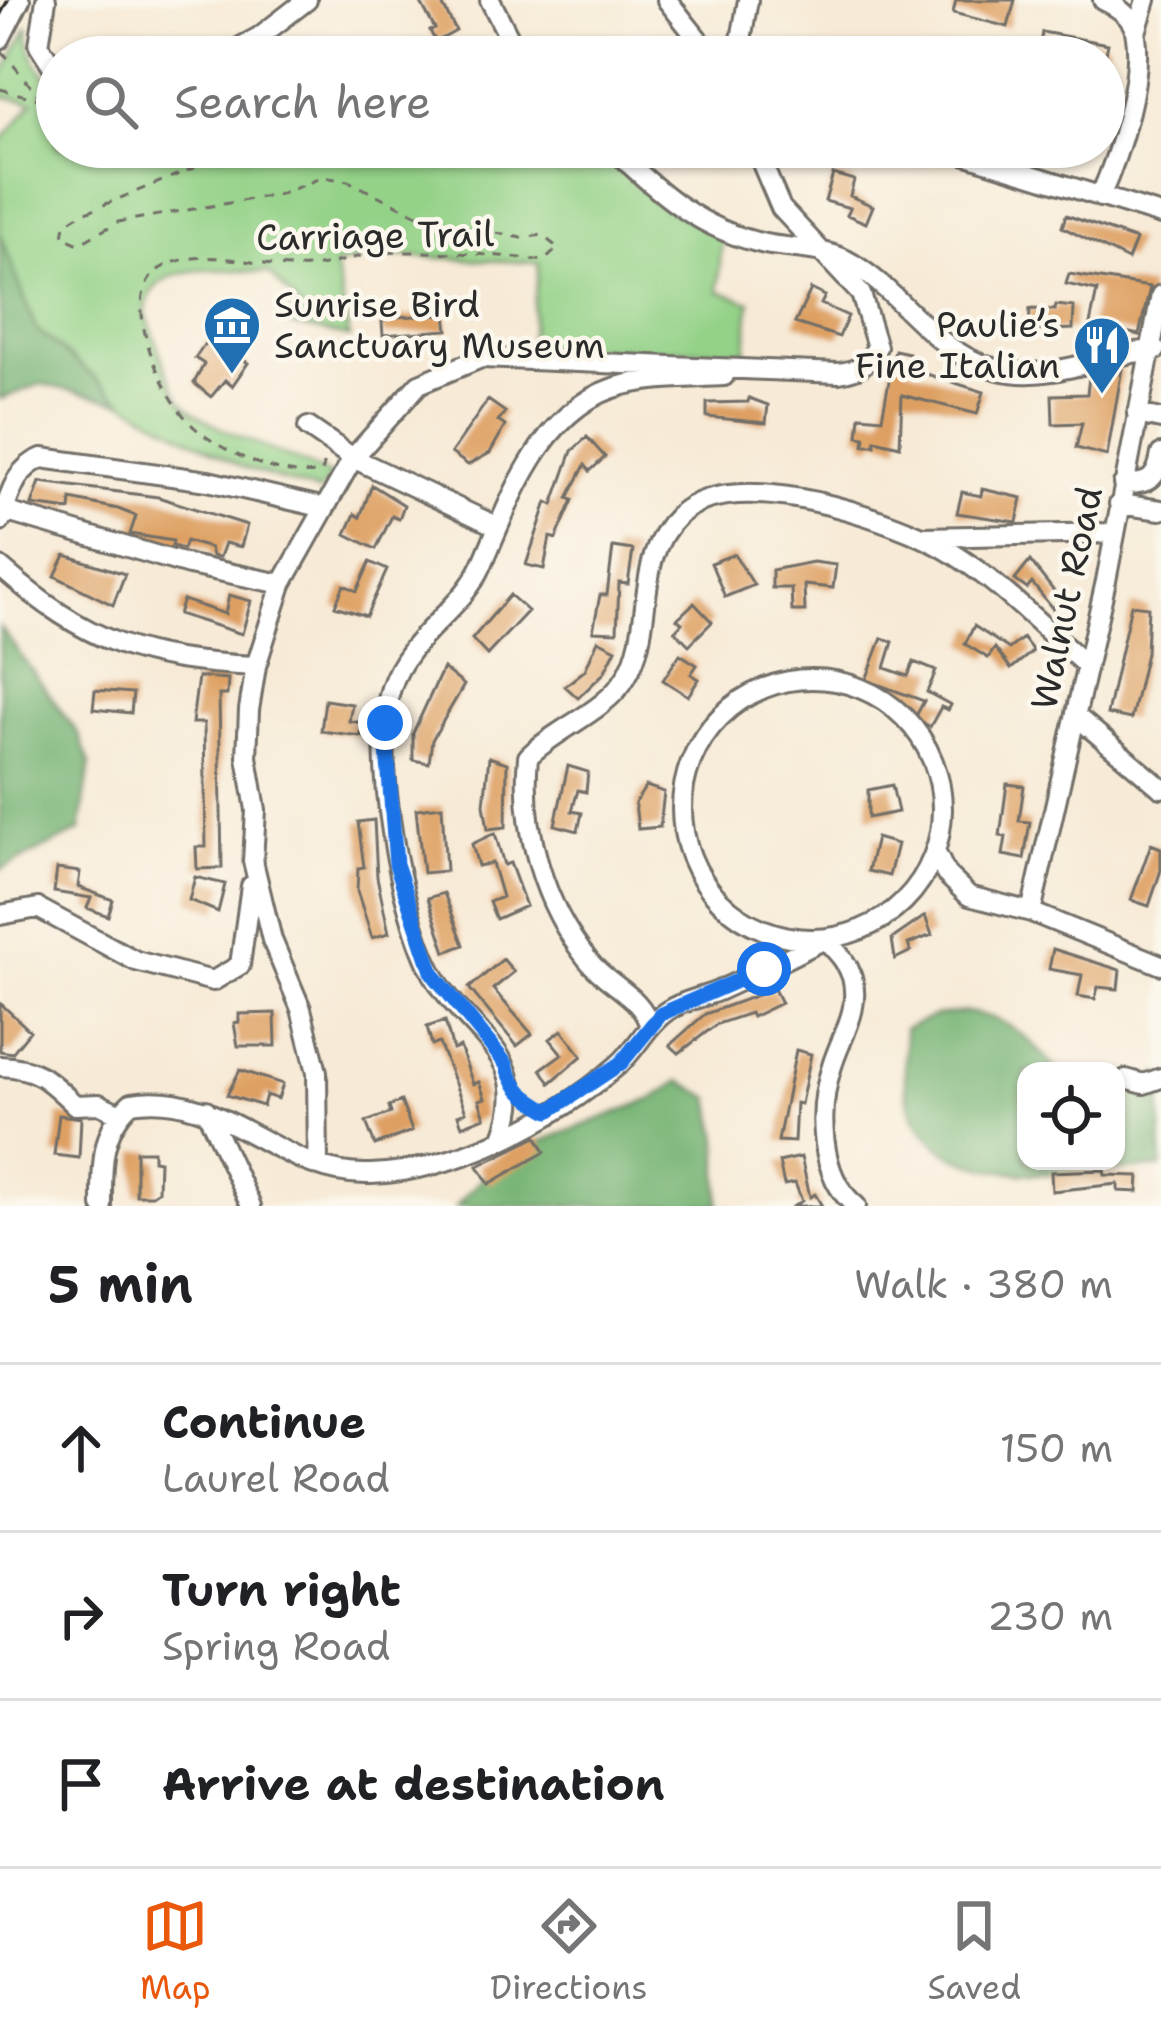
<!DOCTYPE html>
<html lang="en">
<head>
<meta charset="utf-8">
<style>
  :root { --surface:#fff; --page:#f6f6f6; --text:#202124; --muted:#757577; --line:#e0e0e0; --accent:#ea580c }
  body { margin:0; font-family:"Shantell Sans",sans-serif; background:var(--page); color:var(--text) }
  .controls { position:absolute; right:36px; bottom:36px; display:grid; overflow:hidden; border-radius:24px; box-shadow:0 3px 9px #0004 }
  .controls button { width:108px; height:108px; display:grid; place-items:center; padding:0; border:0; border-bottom:3px solid var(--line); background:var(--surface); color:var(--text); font:60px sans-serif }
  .stop { position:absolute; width:36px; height:36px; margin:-27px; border:9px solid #1a73e8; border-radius:50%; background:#fff }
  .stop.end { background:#1a73e8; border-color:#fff; box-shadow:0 3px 12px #0008 }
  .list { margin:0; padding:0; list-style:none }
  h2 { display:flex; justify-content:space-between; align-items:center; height:156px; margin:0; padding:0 48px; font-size:51px }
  h2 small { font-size:39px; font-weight:400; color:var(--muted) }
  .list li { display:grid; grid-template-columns:78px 1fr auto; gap:36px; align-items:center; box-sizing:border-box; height:168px; padding:0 48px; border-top:3px solid var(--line) }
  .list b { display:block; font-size:45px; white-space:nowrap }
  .list p { margin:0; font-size:39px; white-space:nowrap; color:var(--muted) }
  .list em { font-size:39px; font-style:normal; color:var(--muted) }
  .icon { flex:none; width:66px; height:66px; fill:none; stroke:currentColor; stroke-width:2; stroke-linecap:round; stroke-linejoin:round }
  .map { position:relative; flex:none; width:1161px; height:1206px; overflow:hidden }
  .search { position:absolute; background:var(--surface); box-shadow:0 3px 9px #0004; left:36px; right:36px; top:36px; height:132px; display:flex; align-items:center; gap:30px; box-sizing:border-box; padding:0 42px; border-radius:66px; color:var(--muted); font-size:45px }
  .sheet { height:660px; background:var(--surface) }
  nav { display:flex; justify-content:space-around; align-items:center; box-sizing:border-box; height:168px; border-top:3px solid var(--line); background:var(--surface); font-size:33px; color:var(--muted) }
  nav a { display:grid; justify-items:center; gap:6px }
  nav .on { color:var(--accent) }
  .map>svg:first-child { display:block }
  .green { fill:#94d288; stroke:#607e5a; stroke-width:3 }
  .forest { fill:#77b474; stroke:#517050; stroke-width:3 }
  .building { fill:#dea062 }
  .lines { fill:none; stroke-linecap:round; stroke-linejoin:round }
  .minor-casing { stroke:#726e67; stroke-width:24 }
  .path { stroke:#726e67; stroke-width:3; stroke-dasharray:9 9; stroke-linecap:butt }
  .minor { stroke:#fff; stroke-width:18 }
  .rail { stroke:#2b2b2b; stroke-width:3; stroke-dasharray:18 9; stroke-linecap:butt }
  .route { stroke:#1a73e8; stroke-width:15 }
  .labels { text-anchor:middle; stroke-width:9; stroke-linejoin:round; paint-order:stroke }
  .street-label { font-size:36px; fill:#2b2b2b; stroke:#fbf7ec }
  .poi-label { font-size:36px; fill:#2b2b2b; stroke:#fbf7ec; text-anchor:start }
</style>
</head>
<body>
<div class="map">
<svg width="1161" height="1206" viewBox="0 0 1161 1206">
  <rect width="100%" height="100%" fill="#fbf7ec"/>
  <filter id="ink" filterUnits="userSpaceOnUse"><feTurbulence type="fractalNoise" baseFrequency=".00833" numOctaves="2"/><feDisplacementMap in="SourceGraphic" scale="24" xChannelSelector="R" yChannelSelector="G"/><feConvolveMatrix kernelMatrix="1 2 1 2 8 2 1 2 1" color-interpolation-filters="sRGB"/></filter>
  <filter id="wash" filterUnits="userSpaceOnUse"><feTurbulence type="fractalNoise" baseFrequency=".004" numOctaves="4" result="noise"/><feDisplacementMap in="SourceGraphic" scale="48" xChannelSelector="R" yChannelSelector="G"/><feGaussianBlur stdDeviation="2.7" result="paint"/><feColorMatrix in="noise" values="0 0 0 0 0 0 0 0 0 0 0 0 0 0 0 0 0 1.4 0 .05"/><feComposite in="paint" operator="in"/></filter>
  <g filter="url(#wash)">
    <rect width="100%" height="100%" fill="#f7ead6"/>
    <path class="green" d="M28,26C28,52 36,69 57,85V147H428L435,152L441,147H594L655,202L722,237L718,291L750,302L746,351L529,347L539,263L383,255L335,265L349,337L282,323V317L301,308L269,273C231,271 145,256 146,315C157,341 166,379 182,401C206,431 296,456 331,476L319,492L242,467L125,403L36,329L0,233V143L33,102L0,96V80Z"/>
    <path class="forest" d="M0,233L36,329L125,403L41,384L0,399Z
      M0,627L79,735L90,764L80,831L0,870Z
      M966,1012C1010,1017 1029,1039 1058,1071H1026V1161H1116V1093L1161,1073V1168C1083,1170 942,1201 909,1103C902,1082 906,1051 904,1029L935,1016Z
      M680,1081L711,1098L719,1139V1206H456L503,1156L653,1099Z"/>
    <g id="blocks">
      <path class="building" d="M419,0H440L456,31L436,42L430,31L435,29Z
        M956,0H1015L1008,27L953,13Z
        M1042,32L1108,44L1105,58L1039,50Z
        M833,174L854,180L850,196L873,206L866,223L847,215L850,208L825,201Z
        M1066,215L1136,240L1128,260L1062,227Z
        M1069,274L1150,287L1139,335L1090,324L1097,291L1066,284Z
        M811,289L825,296L821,304L848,316L839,337L795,323Z
        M1056,305L1074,307L1073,329L1029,331L1030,309L1055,310Z
        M446,315L448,330L383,335L382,322L391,317Z
        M238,324L254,338L241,358L248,363L232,386L225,380L211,397L194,383L204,364L195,358L210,336L219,342Z
        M895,350L909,353L907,368L984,392L977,414L902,395L900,446L875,440V445H864L865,437L858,436L860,416L882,418Z
        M1122,369L1107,456L1076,448L1082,423L1053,424L1052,395L1087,394L1089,377Z
        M749,398L768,405L766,423L707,417V403L748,402Z
        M488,400L505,412L498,421L505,426L490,453L468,465L451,453Z
        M587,437L605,457L590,471L585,465L568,498L573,500L556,539L550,537L544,569L526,565L547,502L553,505L572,451Z
        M40,482L158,497L247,525L241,547L225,543L220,557L212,556L210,548L186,541L183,549L172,546L173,541L130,534L136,516L118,509L71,499L70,510L32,505Z
        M372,485L404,505L399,519L392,516L376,549L346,534L355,514L360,517Z
        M982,489L1022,498L1017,522L957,513L962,492L981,496Z
        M613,547L633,550L628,584L619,583L617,632L593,631L600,595H607Z
        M734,554L754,585L725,597L711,563Z
        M65,555L125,574L113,605L55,576Z
        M1030,561L1061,600L1052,608L1032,583L1027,589L1015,580Z
        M370,562L387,570L366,616L335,606L344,585L357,591Z
        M813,562L836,565L833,588L804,585L805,611H792L791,588H772V570Z
        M229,595L251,601L242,634L178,614L183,600L225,614Z
        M510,595L528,611L487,655L472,639Z
        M694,603L712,622L689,645L675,631L682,623L677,619Z
        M1131,605L1148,607L1146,653L1131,719L1107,714Z
        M974,626L1009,649L1023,638L1033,651L1011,669L995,648L988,658L965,644Z
        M882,638L893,642L885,668L908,676L914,662L936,671L927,692L951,705L948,710L941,707L930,727L915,718L924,701L866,680Z
        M598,640L616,649L604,673L578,698L565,686L585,670Z
        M680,654L697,665L691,674L699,679L688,696L663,680Z
        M443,668L464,685L432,740L429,763L413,760V733Z
        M198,677L228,679L227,695H219L222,868L197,869L196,847H206L204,723H192Z
        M95,690L133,693L131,713L93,709Z
        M325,700L352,704L349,721L363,723L361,736L321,731Z
        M489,757L507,763L506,827L488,829L484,804Z
        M568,766L588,772L586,792L578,790L572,811L582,813L578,831L555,825Z
        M1007,784L1024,786L1019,821L1030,822L1024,859L1003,855L1006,837L1000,836Z
        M892,785L898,812L868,818V790Z
        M646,786L664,792L660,827L638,829L635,803Z
        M442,806L446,871L423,873L416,809Z
        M374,820L377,877L389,933L372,938L357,891L358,868L364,867L358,822Z
        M495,833L504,865L510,863L526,906L496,919L489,902L502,897L492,863L478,866L472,844Z
        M876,838L897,844L889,876L868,871Z
        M1151,844L1161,848V870L1149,906L1131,900Z
        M57,869L80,872L78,887L113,900L108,916L87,908L91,898L54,892Z
        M195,877L225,884L218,912L189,900Z
        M444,893L464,945L446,952L428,898Z
        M925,916L932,935L908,944L911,951L895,959L892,939Z
        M1053,949L1120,970L1118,989L1098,987L1095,999L1078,996L1082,975L1049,969Z
        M503,959L514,972L493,989L532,1034L517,1046L469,988Z
        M774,989L781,1003L752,1017L750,1013L717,1024L679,1053L670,1045L705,1014Z
        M0,1003L30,1031L12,1053L0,1051Z
        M275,1013L276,1046H238L234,1023L239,1022V1014Z
        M445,1021L453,1050L460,1047L473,1084L479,1082L485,1098L479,1100L485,1117L462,1126L458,1115L466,1112L439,1043L432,1045L427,1027Z
        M562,1030L582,1056L550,1083L541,1069L562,1054L550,1039Z
        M796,1050L811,1054L801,1104L796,1103L794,1142L778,1141Z
        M240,1070L283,1084L278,1099L266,1095L263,1106L227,1095Z
        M401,1101L412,1131L375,1145L366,1122L391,1113L389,1106Z
        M59,1115L81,1118L79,1158L54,1155Z
        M537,1137L545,1152L489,1184L478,1166Z
        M136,1151H153V1160L159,1161L158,1191L152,1195H136Z
        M801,1157L810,1197L815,1194L822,1206H794L802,1201L795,1183L784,1185L779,1162Z
        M1104,1170L1105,1175L1139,1176L1138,1192L1118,1191V1184L1052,1191L1051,1172Z"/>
    </g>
  </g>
  <g filter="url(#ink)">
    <use href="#blocks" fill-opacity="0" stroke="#726e67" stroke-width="3"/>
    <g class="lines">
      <defs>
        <path id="minor" d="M46,0L39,45L57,73
          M490,0L519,57
          M667,0L712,57
          M1136,32L1146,0
          M0,39L20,0
          M222,57L259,37L307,0
          M738,57L748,0
          M612,147C657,192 701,230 765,244C790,249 823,248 846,260C906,292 935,362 1011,372C1059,379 1109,352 1156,350
          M941,147L1161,215
          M1100,197C1118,156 1145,76 1135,31C1132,16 1116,6 1103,0
          M1137,414L1161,419
          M308,427L353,458L498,527
          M1123,484C1149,485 1157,479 1161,454
          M1119,504L1161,510
          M4,511L189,565L282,584
          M0,522C10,496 14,469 42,458L208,481L321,507
          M923,537L1114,533
          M0,567C87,643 141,661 256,666
          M682 809a130 130 0 1 1 260 0a130 130 0 1 1-260 0Z
          M1076,716L1161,788
          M935,851L946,874L969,896L1031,912L1161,965
          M1031,912L1106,581L1161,295
          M0,915L38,908L136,961L213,981L240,965L251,886
          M650,1027C641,994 608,986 588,960C543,904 521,827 528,757C555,729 607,711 626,677C656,627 633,559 678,516C730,467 864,511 922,537C983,564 1036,622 1087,666
          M0,1066C37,1067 49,1080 75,1105L99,1104L120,1114
          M1126,1079L1144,1084L1161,1078
          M206,1110L251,1206
          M503,1137C536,1054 467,1035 433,974C400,914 371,753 391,688C408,635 461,612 482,565C511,498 543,404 624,385C655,377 692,378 724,376
          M318,1165L317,1072L301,1009L272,940L253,861L256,810L247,757L249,710L256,666L282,584L353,458L419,384L481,358L839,373C859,370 867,365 877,347L861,294L781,208L755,147
          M102,1206C102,1167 100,1131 131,1103C224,1087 281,1178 371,1174C457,1171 554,1121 618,1065C636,1050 647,1024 667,1011C682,1001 701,998 718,991C754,975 789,957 825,939C836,951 847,961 852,977C861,1010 841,1036 832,1066C818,1108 818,1176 856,1206"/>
      </defs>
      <use href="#minor" class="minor-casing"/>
      <path class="path" d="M2,51L42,100
        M0,89L57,104
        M245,147L79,215L65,224L63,237L79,244L118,222L281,194L323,177L348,181L428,220L522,238L542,235L558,248L544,261C492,254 432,250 380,253C355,255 332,266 308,267C261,270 207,244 163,267C114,293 162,393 189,422C215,450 284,481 322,472L326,456"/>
      <use href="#minor" class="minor"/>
      <path class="rail" d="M0,15L8,0"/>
    </g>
  </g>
  <g class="lines" filter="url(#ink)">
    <path class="route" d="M385,723L396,864L433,974L506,1064C513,1089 526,1098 549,1111L621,1063L661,1014L764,969"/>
  </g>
  <defs>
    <symbol id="museum-pin" viewBox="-11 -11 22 30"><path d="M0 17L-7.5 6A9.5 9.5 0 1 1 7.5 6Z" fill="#1f6fb2" stroke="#fbf7ec"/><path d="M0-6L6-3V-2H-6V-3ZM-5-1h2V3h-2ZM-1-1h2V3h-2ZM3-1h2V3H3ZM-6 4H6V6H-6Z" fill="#fff"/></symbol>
    <symbol id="restaurant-pin" viewBox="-11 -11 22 30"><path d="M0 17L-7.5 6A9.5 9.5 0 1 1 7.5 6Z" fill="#1f6fb2" stroke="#fbf7ec"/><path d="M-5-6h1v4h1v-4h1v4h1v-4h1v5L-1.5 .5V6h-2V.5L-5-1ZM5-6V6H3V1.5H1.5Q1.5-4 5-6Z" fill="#fff"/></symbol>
  </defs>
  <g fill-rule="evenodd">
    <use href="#museum-pin" x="199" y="292" width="66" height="90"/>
    <use href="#restaurant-pin" x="1069" y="312" width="66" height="90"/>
  </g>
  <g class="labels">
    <g class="street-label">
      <text transform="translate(375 235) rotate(-1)" y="13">Carriage Trail</text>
      <text transform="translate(1066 598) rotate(-78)" y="13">Walnut Road</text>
    </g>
    <g class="poi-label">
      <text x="274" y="317">Sunrise Bird<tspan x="274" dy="41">Sanctuary Museum</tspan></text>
      <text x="1060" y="337" text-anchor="end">Paulie’s<tspan x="1060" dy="41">Fine Italian</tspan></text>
    </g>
  </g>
</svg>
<div class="controls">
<button><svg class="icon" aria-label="locate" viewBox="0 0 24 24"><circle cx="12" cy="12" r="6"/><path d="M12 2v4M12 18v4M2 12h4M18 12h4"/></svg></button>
</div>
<div class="stop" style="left:764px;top:969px"></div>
<div class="stop end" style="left:385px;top:723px"></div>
<div class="search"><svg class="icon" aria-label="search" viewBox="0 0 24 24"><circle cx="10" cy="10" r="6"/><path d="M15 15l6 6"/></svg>Search here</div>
</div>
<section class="sheet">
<h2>5 min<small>Walk · 380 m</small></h2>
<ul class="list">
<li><svg class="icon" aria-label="ahead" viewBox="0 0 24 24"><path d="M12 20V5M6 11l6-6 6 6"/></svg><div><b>Continue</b><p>Laurel Road</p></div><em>150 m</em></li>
<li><svg class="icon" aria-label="right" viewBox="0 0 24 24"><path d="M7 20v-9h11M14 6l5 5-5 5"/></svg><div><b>Turn right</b><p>Spring Road</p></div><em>230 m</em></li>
<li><svg class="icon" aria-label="arrive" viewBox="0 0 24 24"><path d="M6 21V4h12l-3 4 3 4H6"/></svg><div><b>Arrive at destination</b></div></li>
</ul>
</section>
<nav>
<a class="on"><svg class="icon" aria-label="map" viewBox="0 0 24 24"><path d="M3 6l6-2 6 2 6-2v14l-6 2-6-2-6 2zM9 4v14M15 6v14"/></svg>Map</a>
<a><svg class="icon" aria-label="directions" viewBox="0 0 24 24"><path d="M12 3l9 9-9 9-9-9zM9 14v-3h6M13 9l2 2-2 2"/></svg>Directions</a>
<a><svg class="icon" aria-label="saved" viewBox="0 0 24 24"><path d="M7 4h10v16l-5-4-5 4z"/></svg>Saved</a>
</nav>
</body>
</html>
